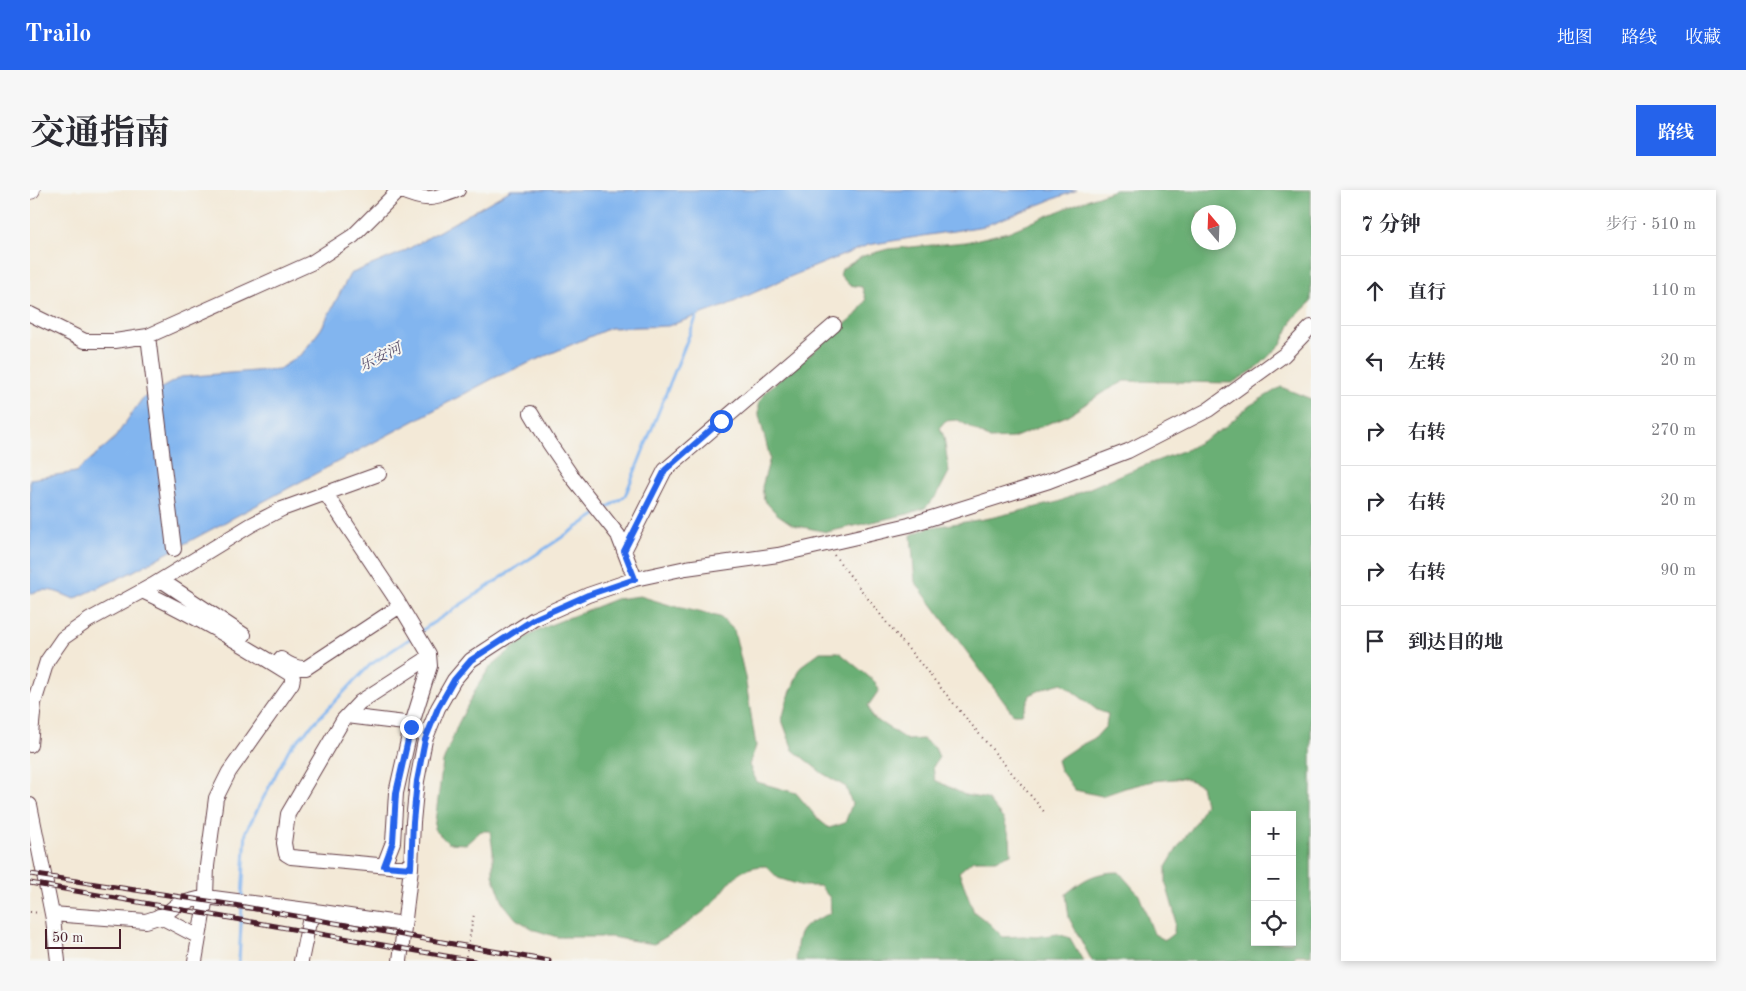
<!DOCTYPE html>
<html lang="zh">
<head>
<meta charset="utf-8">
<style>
  :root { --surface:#fff; --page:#f7f7f7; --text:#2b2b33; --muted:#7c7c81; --line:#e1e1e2; --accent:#2563eb }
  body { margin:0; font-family:"Old Standard TT","Noto Serif SC",serif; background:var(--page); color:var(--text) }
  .controls { position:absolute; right:15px; bottom:15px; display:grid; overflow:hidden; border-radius:0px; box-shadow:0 2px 8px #0003 }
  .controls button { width:45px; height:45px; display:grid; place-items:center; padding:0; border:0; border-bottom:1px solid var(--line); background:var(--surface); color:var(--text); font:25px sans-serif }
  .compass { position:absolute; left:1161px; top:15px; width:45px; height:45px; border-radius:50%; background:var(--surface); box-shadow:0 2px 8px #0003; rotate:341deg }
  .scale { position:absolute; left:15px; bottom:12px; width:76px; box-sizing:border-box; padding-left:5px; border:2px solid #4a1f2b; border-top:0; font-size:14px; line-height:18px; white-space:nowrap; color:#4a1f2b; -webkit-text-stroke:4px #f6f6f2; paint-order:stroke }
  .stop { position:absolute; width:15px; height:15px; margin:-11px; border:4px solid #2563eb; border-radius:50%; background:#fff }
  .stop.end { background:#2563eb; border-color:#fff; box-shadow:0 1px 5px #0008 }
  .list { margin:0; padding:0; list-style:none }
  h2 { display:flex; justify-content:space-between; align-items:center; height:65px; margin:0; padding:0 20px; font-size:21px }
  h2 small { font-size:16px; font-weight:400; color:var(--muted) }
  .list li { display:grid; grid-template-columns:32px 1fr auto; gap:15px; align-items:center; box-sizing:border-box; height:70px; padding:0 20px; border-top:1px solid var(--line) }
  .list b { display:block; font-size:19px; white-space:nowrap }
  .list em { font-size:16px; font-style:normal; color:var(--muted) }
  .icon { flex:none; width:28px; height:28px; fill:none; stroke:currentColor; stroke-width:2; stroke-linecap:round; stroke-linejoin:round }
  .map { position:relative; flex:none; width:1281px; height:771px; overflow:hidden; border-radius:0px }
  header { display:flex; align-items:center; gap:30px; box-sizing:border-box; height:70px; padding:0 25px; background:var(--accent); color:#fff }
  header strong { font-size:24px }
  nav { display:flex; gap:28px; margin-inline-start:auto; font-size:18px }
  .intro { display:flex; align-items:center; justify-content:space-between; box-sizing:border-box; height:120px; padding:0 30px }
  h1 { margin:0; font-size:35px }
  .button { padding:12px 22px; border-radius:0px; background:var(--accent); color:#fff; font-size:18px; font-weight:700 }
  main { display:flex; gap:30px; padding:0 30px }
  aside { flex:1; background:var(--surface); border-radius:0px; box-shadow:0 2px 8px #0003 }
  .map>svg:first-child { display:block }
  .forest { fill:#6aaf74; stroke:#5a6750; fill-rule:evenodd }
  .water { fill:#82b5ef; stroke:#666a8d }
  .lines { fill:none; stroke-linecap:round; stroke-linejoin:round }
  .stream { stroke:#82b5ef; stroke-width:3 }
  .minor-casing { stroke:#633d45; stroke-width:16 }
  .major-casing { stroke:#633d45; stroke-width:19 }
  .path { stroke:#633d45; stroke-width:2; stroke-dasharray:1 4; stroke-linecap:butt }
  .minor { stroke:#fff; stroke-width:14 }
  .major { stroke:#fff; stroke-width:18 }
  .rail-casing { stroke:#4a1f2b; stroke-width:5 }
  .rail { stroke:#f6f6f2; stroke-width:3; stroke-dasharray:9; stroke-linecap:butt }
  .route { stroke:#2563eb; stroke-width:6 }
  .labels { text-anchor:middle; stroke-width:4; stroke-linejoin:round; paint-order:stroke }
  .water-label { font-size:15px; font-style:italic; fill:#5e5470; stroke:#f6f6f2 }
</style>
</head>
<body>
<header>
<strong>Trailo</strong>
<nav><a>地图</a><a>路线</a><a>收藏</a></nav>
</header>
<div class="intro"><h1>交通指南</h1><a class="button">路线</a></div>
<main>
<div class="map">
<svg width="1281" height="771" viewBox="0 0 1281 771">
  <rect width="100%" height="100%" fill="#f6f6f2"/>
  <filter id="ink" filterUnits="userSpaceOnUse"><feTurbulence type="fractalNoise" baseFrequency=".02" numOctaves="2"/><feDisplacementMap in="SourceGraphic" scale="10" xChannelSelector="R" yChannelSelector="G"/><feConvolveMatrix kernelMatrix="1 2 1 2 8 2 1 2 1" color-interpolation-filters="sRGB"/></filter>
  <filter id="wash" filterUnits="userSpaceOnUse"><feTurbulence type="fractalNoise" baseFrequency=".0096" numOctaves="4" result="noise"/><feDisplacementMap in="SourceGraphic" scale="20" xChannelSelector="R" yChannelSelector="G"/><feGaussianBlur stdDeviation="1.12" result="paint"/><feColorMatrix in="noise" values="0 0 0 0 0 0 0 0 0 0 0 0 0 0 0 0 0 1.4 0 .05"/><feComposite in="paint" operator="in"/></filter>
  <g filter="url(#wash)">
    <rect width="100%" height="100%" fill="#f3e9d7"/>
    <path class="forest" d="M1085,0H1281V112L1263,129L1252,153L1227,178L1202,193L1095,191L1072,203L1039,225L983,248L960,249L928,230L915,231L910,237L914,247L919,282L907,305L895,318L878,324L797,342L763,335L747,324L734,310L732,297L740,268L729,225V212L735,202L826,125L836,110L832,97L819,95L810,85L812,79L833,66L858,59L936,52L978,42L1051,12ZM1168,22H1198V52H1168Z
      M1251,197L1281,209V765H1266L1262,771H1062L1039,728L1036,704C1054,689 1065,682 1089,682L1109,705L1124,744L1135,750L1144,743L1145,725L1136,694V677L1148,657L1167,631L1175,614L1171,595L1154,588L1123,591L1095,598L1072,606L1045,600L1030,580L1027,570L1045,558L1065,548L1076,536L1078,524L1067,520L1032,493L1017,497L1000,505L992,524H983L885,392L881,345L897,338L960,328L1028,312L1092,284L1158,259L1194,238L1219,216ZM1225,625H1262V752H1225Z
      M610,406L643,416L690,427L704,440L715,487L726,556L719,575L727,592L766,603L788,629L799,638L815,633L822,614L816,597L792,583L763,560L752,530L757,511L771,476L790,462H809L845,492L849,500L838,516L842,527L877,550L893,549L905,558L909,567L903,577L905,590L935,605L957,609L974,630L980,648L981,664L966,670H943L929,682L944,722L960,734L973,747L993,746L1006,747L1028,744L1040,748L1053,771H767C765,765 767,760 767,755C769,734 784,731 801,723L800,708L790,696H773L748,688L736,676C699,676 698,704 673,722C658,734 641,744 624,754L581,747H527L505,740L486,729L473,713L463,685V661L460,641H451L436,654L418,653L404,639L413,572L428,534L447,497L460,477L495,448L520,435L586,409Z"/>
    <path class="water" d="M481,0H1047L954,36L838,55L752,90L695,116L638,136L580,138L464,188L102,382L44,409C28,402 16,396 0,404V289L46,282L84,249L112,209L151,187L249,179L272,164L291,139L320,84L373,62Z"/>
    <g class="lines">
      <path class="stream" d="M572,321L595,306L668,123
        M391,441L567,324
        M212,708L216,641L259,559L340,475L384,446
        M209,771L212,716"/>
    </g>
  </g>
  <g filter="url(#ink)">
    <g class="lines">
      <defs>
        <path id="minor" d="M369,0C397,12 400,10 428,0
          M0,124L55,151H85L118,146L281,73L323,46L369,0
          M118,146L144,359
          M501,223L519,253L543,288L588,345L605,389
          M296,304L368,412L399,464L395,470L330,512L313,530L258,624L254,653L256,664L261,667L381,678
          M594,361L635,280L804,135
          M131,390L214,445
          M112,401C164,425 212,454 260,484L263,488L262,493L199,582L186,608L177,676L176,707L165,771
          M251,469C258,474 266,479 276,478L370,416
          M317,526L383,534
          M0,555L4,513L17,471L33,448L59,430L123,395L221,335L252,319L349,284
          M0,615L23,729L28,771
          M354,675L363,652L366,603L381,537L400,476L399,464
          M22,724L116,731L134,725L148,714L176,707L292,722
          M129,726L169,747
          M271,771L279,732L285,726L292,722L374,734
          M370,771L381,678L383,632L387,591L395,550L408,518L424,490L441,470L504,429L558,405L605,389L656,378L748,365L879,335L1019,291L1098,261L1178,220L1254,165L1281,137"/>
        <path id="major" d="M0,0H1"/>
      </defs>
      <use href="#minor" class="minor-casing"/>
      <use href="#major" class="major-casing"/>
      <path class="path" d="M804,365L860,437L1016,624
        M0,722L10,723
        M435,771L444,724"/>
      <use href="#minor" class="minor"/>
      <use href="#major" class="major"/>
      <defs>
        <path id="rail" d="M0,684L204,715L519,771
          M0,693L444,771"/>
      </defs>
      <use href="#rail" class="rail-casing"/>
      <use href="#rail" class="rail"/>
    </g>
  </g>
  <g class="lines" filter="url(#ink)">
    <path class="route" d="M381,537L366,603L363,652L354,676L381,678L383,632L387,591L395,550L408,518L424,490L441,470L504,429L558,405L605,389L594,361L635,280L691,231"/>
  </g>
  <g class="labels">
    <g class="water-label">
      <text transform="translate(350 167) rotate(-26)" y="5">乐安河</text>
    </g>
  </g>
</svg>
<div class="controls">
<button>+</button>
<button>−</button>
<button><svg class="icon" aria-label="locate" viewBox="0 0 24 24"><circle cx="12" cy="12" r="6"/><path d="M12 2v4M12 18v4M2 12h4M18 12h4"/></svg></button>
</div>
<svg class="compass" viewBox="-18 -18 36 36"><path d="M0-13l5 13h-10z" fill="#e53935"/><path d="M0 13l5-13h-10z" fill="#7c7c81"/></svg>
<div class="scale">50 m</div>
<div class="stop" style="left:691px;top:231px"></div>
<div class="stop end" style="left:381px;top:537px"></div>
</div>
<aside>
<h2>7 分钟<small>步行 · 510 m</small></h2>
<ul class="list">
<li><svg class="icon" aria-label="ahead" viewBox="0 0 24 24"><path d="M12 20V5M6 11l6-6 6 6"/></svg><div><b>直行</b></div><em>110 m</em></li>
<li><svg class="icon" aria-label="left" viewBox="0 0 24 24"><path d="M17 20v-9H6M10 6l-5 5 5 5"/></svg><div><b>左转</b></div><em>20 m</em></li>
<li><svg class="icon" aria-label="right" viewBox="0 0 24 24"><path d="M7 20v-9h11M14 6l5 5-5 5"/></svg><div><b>右转</b></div><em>270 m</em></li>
<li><svg class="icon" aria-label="right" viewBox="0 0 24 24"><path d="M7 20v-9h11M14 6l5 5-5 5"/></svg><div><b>右转</b></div><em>20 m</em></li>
<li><svg class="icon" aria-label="right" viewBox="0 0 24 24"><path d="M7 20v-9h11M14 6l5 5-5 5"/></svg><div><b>右转</b></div><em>90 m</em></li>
<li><svg class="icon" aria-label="arrive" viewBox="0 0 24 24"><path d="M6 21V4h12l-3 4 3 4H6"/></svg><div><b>到达目的地</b></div></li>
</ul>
</aside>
</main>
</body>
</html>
